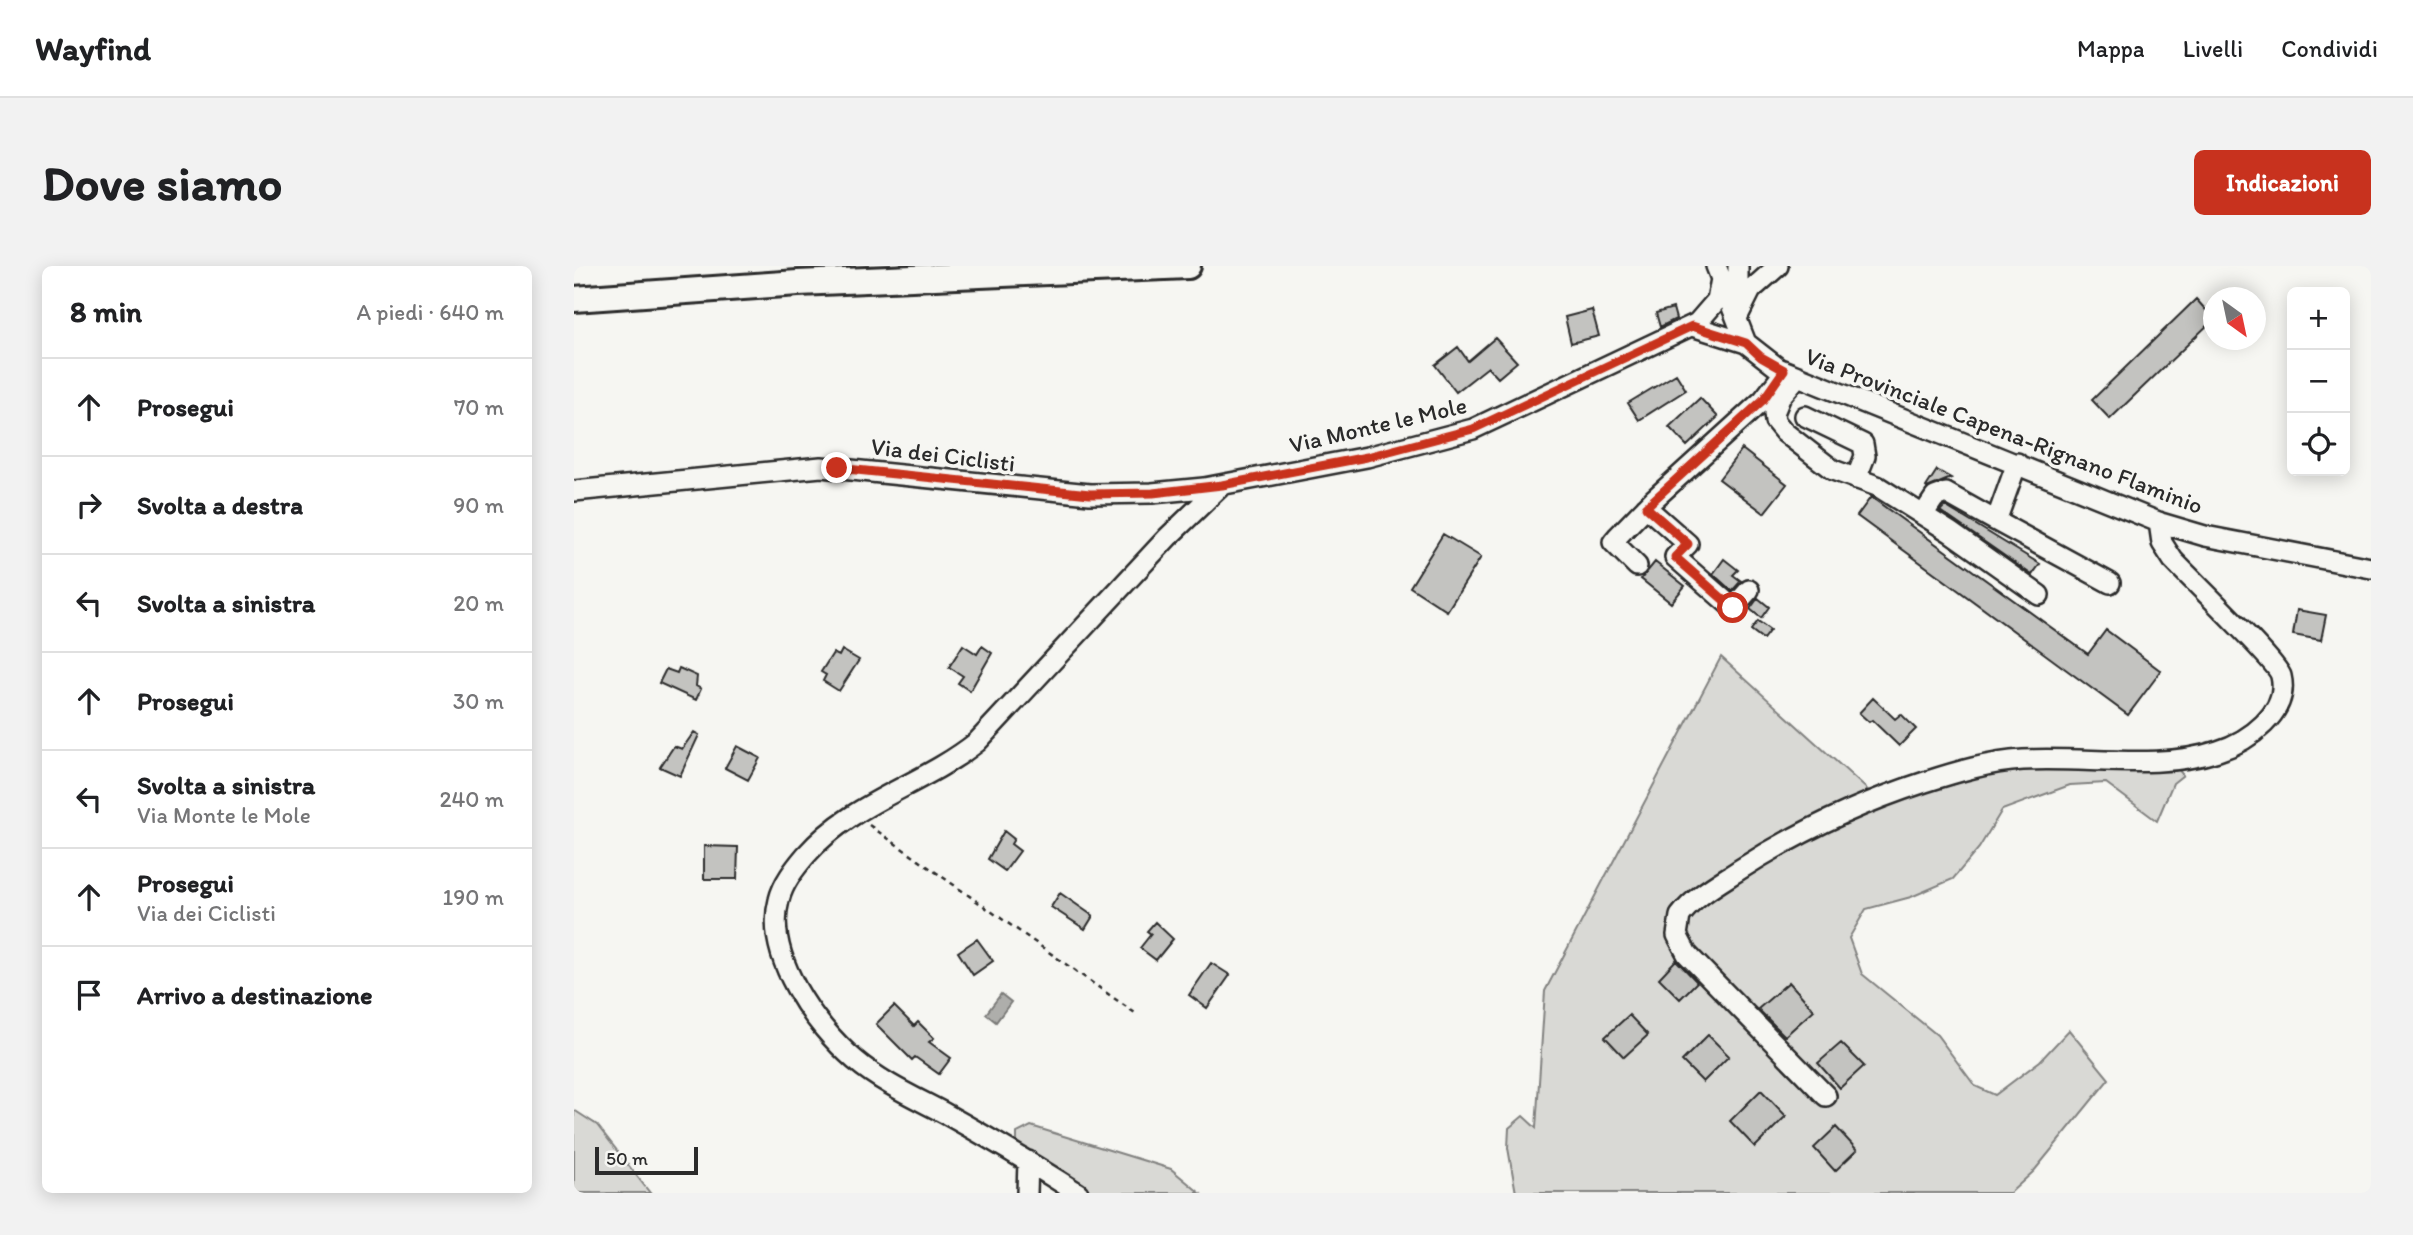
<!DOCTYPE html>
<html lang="it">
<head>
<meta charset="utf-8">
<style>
  :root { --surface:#fff; --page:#f2f2f2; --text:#202124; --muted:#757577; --line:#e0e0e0; --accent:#c8321e }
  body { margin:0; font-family:Itim,sans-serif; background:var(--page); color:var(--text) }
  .controls { position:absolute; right:21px; top:21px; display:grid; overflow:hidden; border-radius:10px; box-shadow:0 4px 18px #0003 }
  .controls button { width:63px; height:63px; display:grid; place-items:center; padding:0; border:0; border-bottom:2px solid var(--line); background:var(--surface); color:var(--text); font:35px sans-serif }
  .compass { position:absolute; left:1629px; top:21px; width:63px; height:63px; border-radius:50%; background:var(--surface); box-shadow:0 4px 18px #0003; rotate:147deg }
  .scale { position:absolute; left:21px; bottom:18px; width:103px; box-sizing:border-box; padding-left:7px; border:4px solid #2b2b2b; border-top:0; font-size:19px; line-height:24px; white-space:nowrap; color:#2b2b2b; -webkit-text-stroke:5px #f6f6f2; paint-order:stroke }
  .stop { position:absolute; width:21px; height:21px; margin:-16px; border:5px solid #c8321e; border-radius:50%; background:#fff }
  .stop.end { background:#c8321e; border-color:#fff; box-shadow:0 2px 7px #0008 }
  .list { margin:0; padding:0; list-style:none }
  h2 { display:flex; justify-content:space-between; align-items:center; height:91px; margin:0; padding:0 28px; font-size:30px }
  h2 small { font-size:23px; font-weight:400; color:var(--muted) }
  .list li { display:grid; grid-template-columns:46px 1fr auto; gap:21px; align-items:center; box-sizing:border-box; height:98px; padding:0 28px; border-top:2px solid var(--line) }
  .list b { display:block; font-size:26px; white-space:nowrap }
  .list p { margin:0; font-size:23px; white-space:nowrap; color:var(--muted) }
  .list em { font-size:23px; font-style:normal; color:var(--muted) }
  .icon { flex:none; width:38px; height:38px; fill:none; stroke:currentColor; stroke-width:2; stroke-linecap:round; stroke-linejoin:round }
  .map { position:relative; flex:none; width:1797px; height:927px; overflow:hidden; border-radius:10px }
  header { display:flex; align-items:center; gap:42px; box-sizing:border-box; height:98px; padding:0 35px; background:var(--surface); border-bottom:2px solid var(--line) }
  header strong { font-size:33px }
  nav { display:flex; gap:38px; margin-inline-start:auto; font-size:24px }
  .intro { display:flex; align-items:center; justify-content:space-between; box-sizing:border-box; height:168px; padding:0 42px }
  h1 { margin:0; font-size:49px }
  .button { padding:18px 32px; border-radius:10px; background:var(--accent); color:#fff; font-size:24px; font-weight:700 }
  main { display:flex; gap:42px; padding:0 42px }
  aside { flex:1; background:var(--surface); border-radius:10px; box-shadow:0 4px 18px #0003 }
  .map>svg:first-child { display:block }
  .green { fill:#d9d9d5; stroke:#828280; stroke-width:2 }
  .water { fill:#aeaeab; stroke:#7a7a78; stroke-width:2 }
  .building { fill:#c3c3c0; stroke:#2b2b2b; stroke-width:2 }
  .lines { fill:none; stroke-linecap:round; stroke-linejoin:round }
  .minor-casing { stroke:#2b2b2b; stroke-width:24 }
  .major-casing { stroke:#2b2b2b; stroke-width:30 }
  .path { stroke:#2b2b2b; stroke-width:2.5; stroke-dasharray:5 5; stroke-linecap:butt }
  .minor { stroke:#f6f6f2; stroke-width:19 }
  .major { stroke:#f6f6f2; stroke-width:24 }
  .route { stroke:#c8321e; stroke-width:9 }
  .labels { text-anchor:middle; stroke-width:7; stroke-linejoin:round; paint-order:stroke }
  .street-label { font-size:24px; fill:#2b2b2b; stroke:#f6f6f2 }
</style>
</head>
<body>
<header>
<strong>Wayfind</strong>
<nav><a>Mappa</a><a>Livelli</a><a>Condividi</a></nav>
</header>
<div class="intro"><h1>Dove siamo</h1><a class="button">Indicazioni</a></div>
<main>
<aside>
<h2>8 min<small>A piedi · 640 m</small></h2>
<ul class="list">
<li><svg class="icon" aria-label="ahead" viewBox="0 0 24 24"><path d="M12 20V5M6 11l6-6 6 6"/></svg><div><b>Prosegui</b></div><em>70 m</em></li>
<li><svg class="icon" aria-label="right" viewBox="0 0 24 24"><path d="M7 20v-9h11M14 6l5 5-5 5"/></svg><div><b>Svolta a destra</b></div><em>90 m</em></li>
<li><svg class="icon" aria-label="left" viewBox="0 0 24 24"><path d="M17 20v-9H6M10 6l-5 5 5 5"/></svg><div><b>Svolta a sinistra</b></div><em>20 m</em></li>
<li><svg class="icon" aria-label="ahead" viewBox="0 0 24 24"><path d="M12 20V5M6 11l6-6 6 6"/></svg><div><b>Prosegui</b></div><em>30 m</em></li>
<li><svg class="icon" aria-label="left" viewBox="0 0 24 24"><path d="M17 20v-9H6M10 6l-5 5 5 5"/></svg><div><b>Svolta a sinistra</b><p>Via Monte le Mole</p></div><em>240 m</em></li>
<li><svg class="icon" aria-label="ahead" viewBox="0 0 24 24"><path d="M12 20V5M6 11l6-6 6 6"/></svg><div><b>Prosegui</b><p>Via dei Ciclisti</p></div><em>190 m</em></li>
<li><svg class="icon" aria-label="arrive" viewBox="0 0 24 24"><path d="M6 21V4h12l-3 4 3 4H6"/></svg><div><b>Arrivo a destinazione</b></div></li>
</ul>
</aside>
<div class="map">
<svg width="1797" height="927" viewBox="0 0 1797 927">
  <rect width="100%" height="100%" fill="#f6f6f2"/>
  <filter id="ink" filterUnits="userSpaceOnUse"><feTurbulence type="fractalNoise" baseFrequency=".0143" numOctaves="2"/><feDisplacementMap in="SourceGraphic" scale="14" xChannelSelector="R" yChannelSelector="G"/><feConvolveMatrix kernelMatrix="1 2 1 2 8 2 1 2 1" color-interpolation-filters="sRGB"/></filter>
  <g filter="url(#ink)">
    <path class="green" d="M1147,391L1297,527L1438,498L1598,496L1609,509L1599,517L1583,555L1532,517L1496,519L1428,544L1405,582L1379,613L1337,631L1292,643L1275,672L1288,708L1363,769L1401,820L1421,829L1466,795L1495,764L1535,813L1460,905L1436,927H942L934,882L935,862L949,850L962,862L971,725Z
      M0,844L23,859L76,927H0Z
      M457,860L597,903L626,927H515L447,884L443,879V867Z"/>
    <path class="water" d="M427,728L437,736L422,756L412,748Z"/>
    <path class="building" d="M1622,33L1640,53L1536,153L1518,134Z
      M1099,42L1102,53L1086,61L1082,47Z
      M1018,44L1025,70L997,77L991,51Z
      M921,72L943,96L924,112L914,101L882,126L861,99L884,81L894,95Z
      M1102,108L1112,124L1065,154L1054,137Z
      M1126,132L1144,151L1113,180L1095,161Z
      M1168,183L1213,218L1190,247L1145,213Z
      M1363,204L1377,212L1353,222L1352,221Z
      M1297,231L1514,388L1532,364L1587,405L1554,449L1283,250Z
      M1371,240L1466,298L1458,309L1366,245Z
      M869,268L907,291L873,345L836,321Z
      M1150,293L1164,304L1159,309L1167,315L1158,325L1139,308Z
      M1081,296L1111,320L1097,337L1067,313Z
      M1184,332L1195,341L1187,352L1176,343Z
      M1723,344L1752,349L1747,374L1719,369Z
      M1184,355L1196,364L1189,373L1177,364Z
      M389,379L403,388L408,380L418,387L396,425L384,417L389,410L375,401Z
      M268,384L285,394L265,425L249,415L252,409L247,406L259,387L265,390Z
      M105,402L123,410L122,420L127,423L122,434L85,417L92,403L103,407Z
      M1299,432L1321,453L1327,448L1342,463L1325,480L1298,454L1295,456L1285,447Z
      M120,466L125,469L106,510L86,501L100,480L108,483Z
      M163,480L186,492L174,514L151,502Z
      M430,565L440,573L437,578L446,585L431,605L414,593Z
      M130,580L164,581L163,613H130Z
      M486,627L519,650L511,663L477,641Z
      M581,656L599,673L582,694L566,682L577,668L573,665Z
      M403,673L419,695L399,709L384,686Z
      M1102,694L1123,716L1106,733L1085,712Z
      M637,697L656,709L633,742L615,729Z
      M1215,716L1240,744L1211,770L1184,743Z
      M320,740L340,760L344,756L360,772L355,776L377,792L365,808L341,791L338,794L302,758Z
      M1055,749L1074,769L1050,791L1031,771Z
      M1134,769L1155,790L1129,816L1108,795Z
      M1267,777L1290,800L1266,822L1244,797Z
      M1187,824L1212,850L1181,881L1156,855Z
      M1262,861L1283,884L1261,905L1240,882Z"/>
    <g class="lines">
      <defs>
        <path id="minor" d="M1142,0L1172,77L1204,102L1587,257L1631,270L1797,302
          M1164,42V0
          M1164,50L1177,24L1204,0
          M1118,60L1172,77
          M1224,110L1207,130L1200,147L1201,155L1210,166L1259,204L1303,220L1376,266L1465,329
          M1231,150L1289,178L1291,190L1282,213
          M1443,197L1422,255L1536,317
          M0,225L247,201L516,228L578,227L630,222L793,191L899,163L1123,57L1143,34L1147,13
          M1072,241L1114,278L1101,291L1159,342L1175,324
          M1349,249L1361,231L1372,227L1422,255
          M1063,300L1039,276L1044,270L1079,234L1189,134L1206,112
          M1252,830L1113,688L1103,669L1106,650C1121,630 1145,617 1165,604C1224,566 1283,538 1351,516C1382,506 1415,496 1449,494C1512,490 1583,505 1644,485C1673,476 1716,447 1707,410C1704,397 1616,312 1599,294L1588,277L1585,256
          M453,927L454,895
          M504,927C460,899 417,873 372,848C342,832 308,817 281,794C241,760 190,690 205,634C209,617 221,602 232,589C279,535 348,520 403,476L594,271L648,219"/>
        <path id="major" d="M0,33L224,17L614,0"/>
      </defs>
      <use href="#minor" class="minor-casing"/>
      <use href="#major" class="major-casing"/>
      <path class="path" d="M295,559L561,747"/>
      <use href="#minor" class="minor"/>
      <use href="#major" class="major"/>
    </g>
  </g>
  <g class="lines" filter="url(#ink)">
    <path class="route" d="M263,202L516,228L579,227L648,219L793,191L899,163L1118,60L1172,77L1187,91L1210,104L1189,134L1072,241L1114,278L1101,291L1159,342"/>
  </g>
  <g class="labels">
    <g class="street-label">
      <text transform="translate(804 159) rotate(-13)" y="8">Via Monte le Mole</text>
      <text transform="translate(1430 165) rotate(21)" y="8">Via Provinciale Capena-Rignano Flaminio</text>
      <text transform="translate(369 189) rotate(7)" y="8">Via dei Ciclisti</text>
    </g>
  </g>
</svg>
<div class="controls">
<button>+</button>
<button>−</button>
<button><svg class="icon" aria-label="locate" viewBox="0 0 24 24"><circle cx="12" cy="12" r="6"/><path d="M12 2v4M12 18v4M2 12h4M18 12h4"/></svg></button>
</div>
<svg class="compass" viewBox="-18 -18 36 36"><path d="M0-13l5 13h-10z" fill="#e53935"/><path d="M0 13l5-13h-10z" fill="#757577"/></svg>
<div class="scale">50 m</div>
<div class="stop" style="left:1159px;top:342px"></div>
<div class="stop end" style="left:263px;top:202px"></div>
</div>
</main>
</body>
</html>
